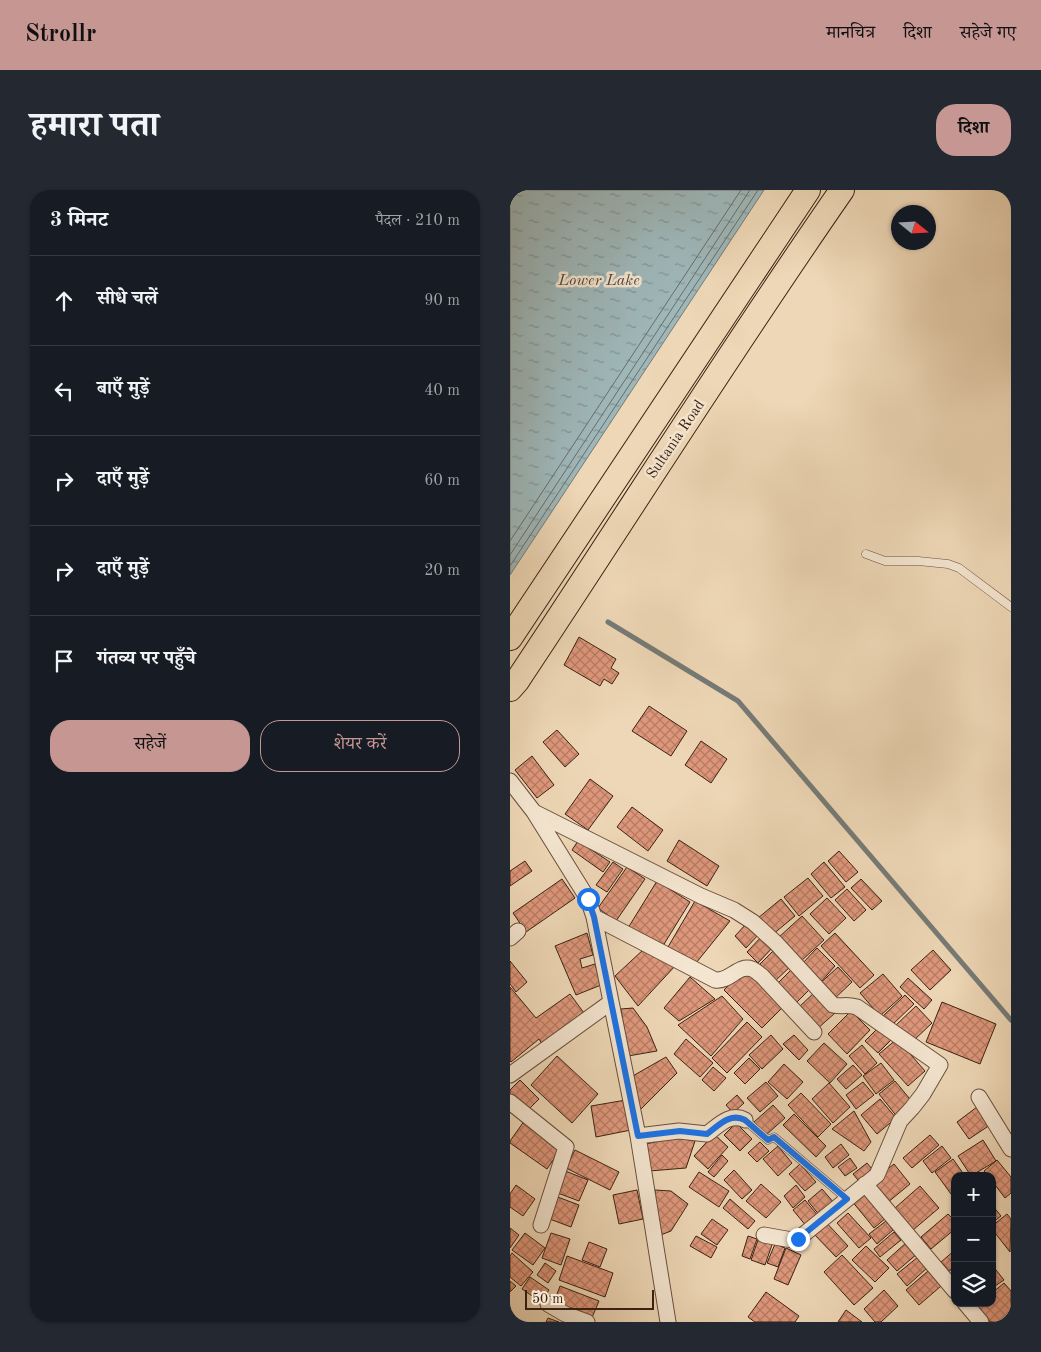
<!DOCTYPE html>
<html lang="hi">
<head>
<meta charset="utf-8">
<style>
  :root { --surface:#171b24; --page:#242831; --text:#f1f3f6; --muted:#9ea1a6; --line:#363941; --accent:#c59692 }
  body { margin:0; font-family:"Old Standard TT","Noto Serif Devanagari",serif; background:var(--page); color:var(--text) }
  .controls { position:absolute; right:15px; bottom:15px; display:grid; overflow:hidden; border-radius:10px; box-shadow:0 1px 4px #0004 }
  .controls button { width:45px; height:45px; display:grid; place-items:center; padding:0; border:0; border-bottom:1px solid var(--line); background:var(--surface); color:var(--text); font:25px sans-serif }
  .compass { position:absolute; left:381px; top:15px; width:45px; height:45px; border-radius:50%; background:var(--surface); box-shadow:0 1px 4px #0004; rotate:108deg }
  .scale { position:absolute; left:15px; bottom:12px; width:129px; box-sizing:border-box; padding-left:5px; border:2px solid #3b2213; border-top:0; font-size:14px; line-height:18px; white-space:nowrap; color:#3b2213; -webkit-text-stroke:4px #f4e5d0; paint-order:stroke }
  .stop { position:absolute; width:15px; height:15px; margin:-11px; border:4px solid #1a73e8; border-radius:50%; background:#fff }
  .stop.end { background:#1a73e8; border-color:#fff; box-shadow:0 1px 5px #0008 }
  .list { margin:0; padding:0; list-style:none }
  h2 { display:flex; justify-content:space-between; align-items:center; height:65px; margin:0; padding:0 20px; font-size:21px }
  h2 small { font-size:16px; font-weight:400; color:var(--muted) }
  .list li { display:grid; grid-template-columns:32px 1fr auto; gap:15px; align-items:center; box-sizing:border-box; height:90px; padding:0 20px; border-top:1px solid var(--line) }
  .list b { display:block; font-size:19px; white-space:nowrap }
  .list em { font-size:16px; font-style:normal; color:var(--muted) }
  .actions { display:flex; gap:10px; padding:15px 20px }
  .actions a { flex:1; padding:11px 0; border:1px solid var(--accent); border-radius:20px; text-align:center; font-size:18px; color:var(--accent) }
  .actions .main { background:var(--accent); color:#111 }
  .icon { flex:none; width:28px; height:28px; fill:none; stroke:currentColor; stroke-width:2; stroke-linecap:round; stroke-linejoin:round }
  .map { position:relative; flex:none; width:501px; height:1132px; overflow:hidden; border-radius:20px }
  header { display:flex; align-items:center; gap:30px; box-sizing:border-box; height:70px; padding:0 25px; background:var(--accent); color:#111 }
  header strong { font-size:24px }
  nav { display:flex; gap:28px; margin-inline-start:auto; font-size:18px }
  .intro { display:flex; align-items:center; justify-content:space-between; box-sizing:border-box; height:120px; padding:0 30px }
  h1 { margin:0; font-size:35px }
  .button { padding:12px 22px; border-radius:20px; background:var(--accent); color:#111; font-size:18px; font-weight:700 }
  main { display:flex; gap:30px; padding:0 30px }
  aside { flex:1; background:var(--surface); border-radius:20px; box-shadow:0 1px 4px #0004 }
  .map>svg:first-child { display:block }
  .water { fill:url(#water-ripples); stroke:#767b77 }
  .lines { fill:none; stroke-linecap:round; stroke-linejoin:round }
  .shore { stroke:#6c6c66; stroke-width:1 }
  .stream { stroke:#767b77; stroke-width:5 }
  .building { fill:url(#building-cross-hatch); stroke:#3b2213 }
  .lane-casing { stroke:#684f3c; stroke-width:9 }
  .street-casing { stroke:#684f3c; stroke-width:17 }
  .primary-casing { stroke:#3b2213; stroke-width:26 }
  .lane { stroke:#f4e5d0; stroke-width:8 }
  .street { stroke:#f4e5d0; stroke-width:15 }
  .primary { stroke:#eed7b6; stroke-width:24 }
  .route { stroke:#1a73e8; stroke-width:6 }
  .labels { text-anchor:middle; stroke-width:5; stroke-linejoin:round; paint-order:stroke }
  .street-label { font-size:15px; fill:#3b2213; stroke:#f4e5d0 }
  .water-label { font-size:16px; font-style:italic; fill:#54473c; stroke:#f4e5d0 }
</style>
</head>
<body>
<header>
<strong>Strollr</strong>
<nav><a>मानचित्र</a><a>दिशा</a><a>सहेजे गए</a></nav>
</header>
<div class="intro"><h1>हमारा पता</h1><a class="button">दिशा</a></div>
<main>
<aside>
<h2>3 मिनट<small>पैदल · 210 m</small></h2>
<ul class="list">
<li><svg class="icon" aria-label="ahead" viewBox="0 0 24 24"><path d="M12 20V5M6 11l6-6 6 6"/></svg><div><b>सीधे चलें</b></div><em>90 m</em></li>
<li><svg class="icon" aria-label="left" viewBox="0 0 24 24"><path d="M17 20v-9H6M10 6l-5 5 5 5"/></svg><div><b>बाएँ मुड़ें</b></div><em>40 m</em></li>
<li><svg class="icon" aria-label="right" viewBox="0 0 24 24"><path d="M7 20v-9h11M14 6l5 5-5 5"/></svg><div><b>दाएँ मुड़ें</b></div><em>60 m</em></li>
<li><svg class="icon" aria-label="right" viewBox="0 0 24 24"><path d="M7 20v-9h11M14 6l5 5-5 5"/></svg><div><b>दाएँ मुड़ें</b></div><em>20 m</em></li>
<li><svg class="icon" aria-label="arrive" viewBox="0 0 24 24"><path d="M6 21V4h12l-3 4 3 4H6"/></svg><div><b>गंतव्य पर पहुँचे</b></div></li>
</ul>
<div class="actions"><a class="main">सहेजें</a><a>शेयर करें</a></div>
</aside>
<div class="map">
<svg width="501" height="1132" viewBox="0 0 501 1132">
  <defs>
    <pattern id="water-ripples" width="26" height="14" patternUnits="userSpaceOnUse" patternTransform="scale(1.25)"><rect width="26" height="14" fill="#9eb7b9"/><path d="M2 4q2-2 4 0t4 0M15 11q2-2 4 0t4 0" fill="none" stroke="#829495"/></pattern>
    <pattern id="building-cross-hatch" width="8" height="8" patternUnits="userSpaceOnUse" patternTransform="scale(1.25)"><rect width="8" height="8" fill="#df977b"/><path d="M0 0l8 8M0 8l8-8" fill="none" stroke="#b67b64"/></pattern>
  </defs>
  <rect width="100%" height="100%" fill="#eed7b6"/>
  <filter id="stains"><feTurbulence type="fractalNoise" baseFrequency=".004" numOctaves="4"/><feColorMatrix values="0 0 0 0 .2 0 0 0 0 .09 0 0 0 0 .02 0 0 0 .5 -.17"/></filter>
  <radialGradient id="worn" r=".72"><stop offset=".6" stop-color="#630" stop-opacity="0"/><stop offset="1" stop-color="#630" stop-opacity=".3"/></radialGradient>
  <path class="water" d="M0,0H254L0,385Z"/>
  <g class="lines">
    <path class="shore" d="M0,351L231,0
      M0,365L240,0
      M0,376L248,0"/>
    <path class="stream" d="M98,432L228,511L501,830"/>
  </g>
  <path class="building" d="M69,447L106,469L101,478L109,483L102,494L94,489L90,496L54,475Z
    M139,516L177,541L161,566L122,541Z
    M47,540L69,564L55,577L33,552Z
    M191,551L217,569L201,593L175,575Z
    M22,566L44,595L27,608L5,580Z
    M80,589L103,606L78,640L55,624Z
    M122,617L153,640L138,661L107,637Z
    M169,650L209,676L197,696L157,671Z
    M68,651L100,672L93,682L62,660Z
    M329,661L348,682L336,692L318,671Z
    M15,671L22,681L0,696V681Z
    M103,672L113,679L97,702L86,695Z
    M314,672L335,697L321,708L301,684Z
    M117,677L135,689L106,731L88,718Z
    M298,688L313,706L289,726L274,707Z
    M52,689L65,708L16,742L3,723Z
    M351,689L372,711L362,720L341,698Z
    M147,691L180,712L151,759L118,738Z
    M337,699L356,720L344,731L325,710Z
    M317,708L336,728L319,744L300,724Z
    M271,709L285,726L262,745L248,728Z
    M185,711L220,731L186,773L158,757Z
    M292,726L314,750L290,772L268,748Z
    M237,733L249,744L236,758L225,746Z
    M77,743L83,765L70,769L72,778L85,774L91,795L66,805L45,756Z
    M325,743L364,785L350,798L311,756Z
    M253,745L264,756L248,773L237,762Z
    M266,758L282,775L265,791L250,774Z
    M307,758L325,776L310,793L291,775Z
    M134,759L166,775L128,816L105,786Z
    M423,760L441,780L420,800L401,780Z
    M0,771L17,792L6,802L0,794Z
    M328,777L342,792L322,811L307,796Z
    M283,778L302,797L284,815L265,796Z
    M229,784L244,785L276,814L252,838L214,800Z
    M373,784L392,806L370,826L350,803Z
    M180,787L205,809L169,831L154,818Z
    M398,788L422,810L414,819L390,797Z
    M0,797L26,828L60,804L74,823L32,854L29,849L1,872L0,871Z
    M306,801L325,823L307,839L288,818Z
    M395,805L404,814L382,835L373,826Z
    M212,806L233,829L201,866L168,835Z
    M432,812L486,834L470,874L416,852Z
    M406,816L422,833L401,853L385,836Z
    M123,818L137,837L147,861L118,866L111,819Z
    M341,821L360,840L337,864L318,844Z
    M237,832L252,847L217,883L202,868Z
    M369,837L382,849L368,863L355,851Z
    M261,845L273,859L252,879L239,865Z
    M284,845L298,860L289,870L273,854Z
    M176,849L203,873L190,887L164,864Z
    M387,849L415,881L398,896L369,864Z
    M314,853L337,874L320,893L297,871Z
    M352,855L367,873L355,884L339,866Z
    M47,866L88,904L62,933L21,895Z
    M156,867L167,883L129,921L121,887Z
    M239,868L250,879L235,894L224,883Z
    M371,873L384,890L366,904L353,886Z
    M274,874L293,892L277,909L258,892Z
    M343,875L352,885L336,899L327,889Z
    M203,877L216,888L204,901L192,890Z
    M10,890L29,909L16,922L0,907V900Z
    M385,891L404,914L388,928L369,904Z
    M256,892L268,906L250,922L237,908Z
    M353,892L364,905L346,919L336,905Z
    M319,893L340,917L323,933L302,909Z
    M291,903L321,934L308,947L278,915Z
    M227,905L234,913L223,923L216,915Z
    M370,909L386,928L367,944L351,925Z
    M116,910L121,940L86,947L81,916Z
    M263,915L275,928L256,945L244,932Z
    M467,917L480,935L459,949L447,932Z
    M344,921L361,952L354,961L322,939Z
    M284,924L316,956L306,967L273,935Z
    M15,930L52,957L37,979L0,953V951Z
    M226,933L242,949L230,961L214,945Z
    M204,944L218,957L198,979L184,966Z
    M420,945L429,955L402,978L393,968Z
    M166,947L185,951L176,978L139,981L136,954Z
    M473,950L486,971L461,986L448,966Z
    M250,952L259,961L247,972L238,963Z
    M331,954L339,965L323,978L315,967Z
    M268,956L282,973L268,986L253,969Z
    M432,956L441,968L422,983L413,971Z
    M65,960L109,982L100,1000L56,978Z
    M212,965L218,971L204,987L198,982Z
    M340,968L347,978L335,986L328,977Z
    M443,969L455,986H445V1001L441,1004L425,982Z
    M487,970L501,987V1003L495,1008L482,991V986H478L474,981Z
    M357,973L366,984L352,995L343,984Z
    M290,974L306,992L295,1001L279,984Z
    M384,974L400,994L377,1013L361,992Z
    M53,980L78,990L69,1011L45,1002Z
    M224,980L242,1000L232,1009L214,990Z
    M189,982L219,1001L209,1017L179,997Z
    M251,994L271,1012L256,1028L236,1011Z
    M6,995L25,1009L13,1026L0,1017V1004Z
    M286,995L295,1007L283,1018L274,1006Z
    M410,996L429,1018L403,1040L385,1018Z
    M312,999L325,1014L310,1026L298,1011Z
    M127,1000L133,1029L109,1034L103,1005Z
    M145,1000L161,1001L178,1014L161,1041L148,1046Z
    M353,1000L376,1028L364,1038L341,1010Z
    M45,1006L69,1015L61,1037L37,1028Z
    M220,1009L245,1031L238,1039L213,1018Z
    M295,1010L309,1027L297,1037L283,1020Z
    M482,1015L491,1026L482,1033Z
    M338,1023L361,1048L349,1058L327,1033Z
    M438,1024L445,1031V1039L421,1059L411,1047Z
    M497,1024L501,1029L500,1062L482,1039V1036Z
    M202,1029L218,1040L207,1055L191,1044Z
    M314,1030L338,1056L326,1067L302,1042Z
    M376,1031L383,1040L367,1054L359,1044Z
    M0,1038L9,1045L0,1058Z
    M384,1042L391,1050L370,1067L364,1059Z
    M15,1043L35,1058L23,1075L2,1060Z
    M41,1043L60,1049L51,1075L32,1068Z
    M186,1046L207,1057L201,1068L180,1056Z
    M238,1046L247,1049L240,1069L232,1066Z
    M249,1047L263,1052L255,1075L241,1070Z
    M79,1052L97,1059L90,1077L72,1070Z
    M397,1052L407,1064L387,1081L377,1070Z
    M265,1054L275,1058L268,1077L257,1073Z
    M356,1056L379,1078L365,1092L342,1070Z
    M276,1058L291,1065L278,1095L264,1089Z
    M445,1060V1077L439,1081L431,1072Z
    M2,1063L23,1082L11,1096L0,1087V1066Z
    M332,1065L363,1098L344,1115L314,1082Z
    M57,1066L103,1083L95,1107L49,1090Z
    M408,1067L417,1078L397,1096L387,1084Z
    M35,1073L46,1081L38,1093L27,1085Z
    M482,1075L494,1090L482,1098Z
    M418,1081L431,1096L409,1115L396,1100Z
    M20,1087L39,1100L31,1112L12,1099Z
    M0,1091L6,1096L0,1102Z
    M494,1093L501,1101V1132H480L467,1115L470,1113H482V1103Z
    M50,1096L89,1111L81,1130L43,1115Z
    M374,1100L388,1116L371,1132H365L354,1119Z
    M256,1102L289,1126L285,1132H245L238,1127Z
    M336,1120L352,1132H328Z
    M38,1128L49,1132H36Z"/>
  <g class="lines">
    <defs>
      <path id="lane" d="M356,364L375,371H408L438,374L449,378L501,417
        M235,930L258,950L264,947L337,1009"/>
      <path id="street" d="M0,591L24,622L78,709L84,727L128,946L158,1132
        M24,622L191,706L224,720L243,732L266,753L323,815C333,817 335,814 347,817L430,875L413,904L402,918L390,931L367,985L288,1049L282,1050L254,1045
        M84,727L205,790C220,792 228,774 242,779C245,780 249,784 252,786L304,842
        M0,748L8,741
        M0,885L101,812
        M469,907L501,959
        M0,912L56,957L31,1035
        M128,946L169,941L197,944C208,936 220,922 235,930
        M355,994L445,1101
        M455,1113L471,1132
        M38,1114L55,1124L77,1132"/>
      <path id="primary" d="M0,448L298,0
        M0,499L7,491C116,327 220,161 332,0"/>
    </defs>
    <use href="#lane" class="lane-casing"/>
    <use href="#street" class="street-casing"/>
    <use href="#primary" class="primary-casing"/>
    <use href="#lane" class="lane"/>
    <use href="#street" class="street"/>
    <use href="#primary" class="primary"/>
  </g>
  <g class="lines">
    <path class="route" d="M78,709L84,727L128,946L170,941L197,944C208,936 220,922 235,930L258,950L264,947L337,1009L288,1049"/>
  </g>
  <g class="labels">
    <g class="street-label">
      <text transform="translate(165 249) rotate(-56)" y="5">Sultania Road</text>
    </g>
    <g class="water-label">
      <text x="89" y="95">Lower Lake</text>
    </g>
  </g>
  <rect width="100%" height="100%" filter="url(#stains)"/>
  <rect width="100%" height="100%" fill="url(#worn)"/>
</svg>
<div class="controls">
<button>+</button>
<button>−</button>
<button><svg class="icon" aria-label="layers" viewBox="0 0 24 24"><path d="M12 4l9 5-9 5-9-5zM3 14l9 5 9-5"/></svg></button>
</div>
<svg class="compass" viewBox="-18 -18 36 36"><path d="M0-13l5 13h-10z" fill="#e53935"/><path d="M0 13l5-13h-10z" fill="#9ea1a6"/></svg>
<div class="scale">50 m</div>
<div class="stop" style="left:78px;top:709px"></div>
<div class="stop end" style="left:288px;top:1049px"></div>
</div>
</main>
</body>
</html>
